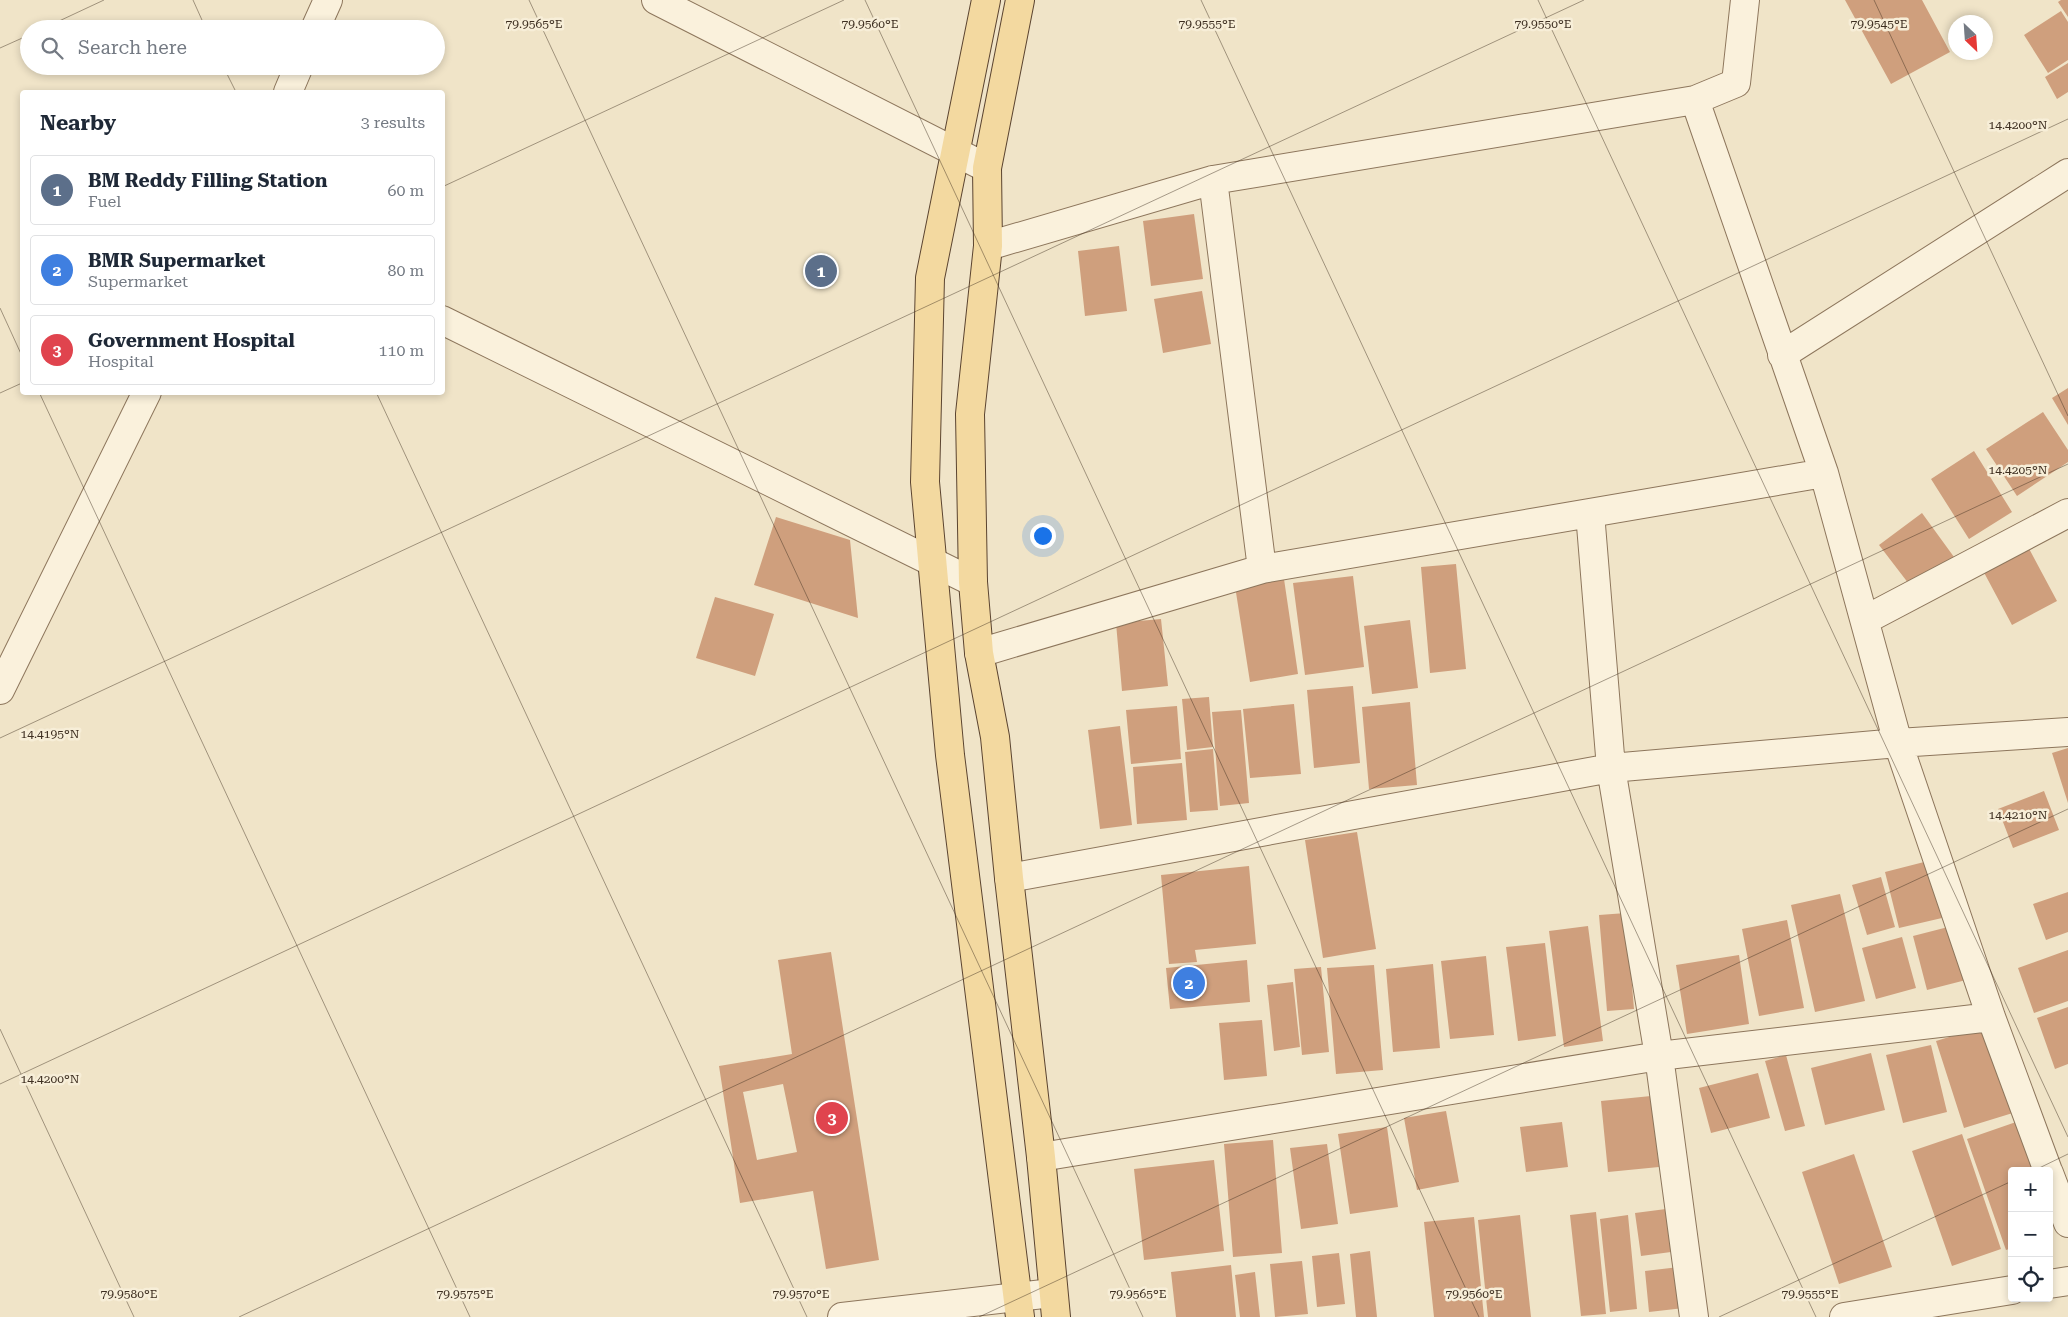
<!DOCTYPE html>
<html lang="en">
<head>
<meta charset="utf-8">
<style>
  :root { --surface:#fff; --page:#f2f2f3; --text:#1f2937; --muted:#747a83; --line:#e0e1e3; --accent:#9e2a2b }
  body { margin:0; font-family:"Roboto Serif",serif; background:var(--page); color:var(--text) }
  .controls { position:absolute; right:15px; bottom:15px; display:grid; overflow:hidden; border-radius:5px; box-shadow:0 2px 8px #0003 }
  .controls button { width:45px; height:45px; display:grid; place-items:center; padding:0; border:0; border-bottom:1px solid var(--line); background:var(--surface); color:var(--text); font:25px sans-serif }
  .compass { position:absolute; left:1948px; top:15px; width:45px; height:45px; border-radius:50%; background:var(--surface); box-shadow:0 2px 8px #0003; rotate:155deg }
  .you { position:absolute; left:1042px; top:535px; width:18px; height:18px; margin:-12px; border:4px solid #fff; border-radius:50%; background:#1a73e8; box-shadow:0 0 0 8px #1a73e833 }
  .badge { display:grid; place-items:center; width:32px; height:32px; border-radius:50%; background:var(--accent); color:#fff; font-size:16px; font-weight:700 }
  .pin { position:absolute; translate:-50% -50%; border:2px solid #fff; box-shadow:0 1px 5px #0006 }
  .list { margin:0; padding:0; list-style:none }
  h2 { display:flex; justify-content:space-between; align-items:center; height:65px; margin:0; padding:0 20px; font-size:21px }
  h2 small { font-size:16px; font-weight:400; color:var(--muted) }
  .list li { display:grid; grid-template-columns:32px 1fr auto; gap:15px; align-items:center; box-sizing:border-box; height:70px; margin:0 10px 10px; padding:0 10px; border:1px solid var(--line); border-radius:5px }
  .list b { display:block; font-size:19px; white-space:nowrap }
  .list p { margin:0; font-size:16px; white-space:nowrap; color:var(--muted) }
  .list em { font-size:16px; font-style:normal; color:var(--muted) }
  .icon { flex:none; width:28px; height:28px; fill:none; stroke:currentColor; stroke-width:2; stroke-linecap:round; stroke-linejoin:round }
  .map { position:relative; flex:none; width:2068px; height:1317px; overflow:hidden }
  .search { position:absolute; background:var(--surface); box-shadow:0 2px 8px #0003; left:20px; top:20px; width:425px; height:55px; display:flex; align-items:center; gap:12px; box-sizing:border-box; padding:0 18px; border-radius:28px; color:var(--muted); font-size:19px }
  .panel { position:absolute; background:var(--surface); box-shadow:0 2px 8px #0003; left:20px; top:90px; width:425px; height:305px; border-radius:5px }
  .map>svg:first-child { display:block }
  .building { fill:#cf9f7d; fill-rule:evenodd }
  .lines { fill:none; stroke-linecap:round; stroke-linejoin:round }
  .minor-casing { stroke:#8d765c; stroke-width:30 }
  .major-casing { stroke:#5b4430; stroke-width:30 }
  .minor { stroke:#faf1dc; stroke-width:28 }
  .major { stroke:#f3d9a0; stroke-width:28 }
  .ticks { fill:none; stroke:#3d2e20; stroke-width:1; stroke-opacity:0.45 }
  .ticks-label { font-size:12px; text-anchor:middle; fill:#3d2e20; stroke:#f7eed8; stroke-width:5; stroke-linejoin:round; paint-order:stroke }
</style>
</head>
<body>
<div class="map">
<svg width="2068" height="1317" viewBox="0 0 2068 1317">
  <rect width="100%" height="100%" fill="#f0e4c8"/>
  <path class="building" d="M1845,0H1922L1950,52L1891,84Z
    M2061,0H2068V17L2058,2Z
    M2061,11L2068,22V60L2048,73L2024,35Z
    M2068,63V92L2057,99L2045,77Z
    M1194,214L1203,279L1151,286L1143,221Z
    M1119,246L1127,311L1085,316L1078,251Z
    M1202,291L1211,344L1163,353L1154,299Z
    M2068,388V425L2052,398Z
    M2043,412L2068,450V462L2017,496L1986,449Z
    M1974,451L2012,512L1969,539L1931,479Z
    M1922,513L1954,557L1912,588L1879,545Z
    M776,517L850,540L858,618L754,585Z
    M2025,541L2057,601L2012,625L1980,565Z
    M1456,564L1466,669L1430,673L1421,567Z
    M1353,576L1364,667L1305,675L1293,583Z
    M1284,579L1298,674L1250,682L1235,586Z
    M715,597L774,614L755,676L696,658Z
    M1161,619L1168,686L1122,691L1116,623Z
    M1410,620L1418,688L1372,694L1364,626Z
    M1353,686L1360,763L1314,768L1307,690Z
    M1209,697L1213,747L1187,750L1182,699Z
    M1410,702L1417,785L1369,789L1362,707Z
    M1294,704L1301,774L1250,778L1243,709Z
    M1177,706L1181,759L1131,764L1126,710Z
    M1241,710L1249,803L1220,806L1212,712Z
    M1120,726L1132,825L1100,829L1088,730Z
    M2068,748V803L2052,753Z
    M1213,749L1218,810L1190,812L1185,752Z
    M1182,763L1187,820L1137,824L1133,767Z
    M2044,791L2059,830L2013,848L1998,809Z
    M1357,832L1376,949L1323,958L1305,840Z
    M1928,861L1942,918L1899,928L1885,872Z
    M1249,866L1256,944L1195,950L1197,962L1169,964L1161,875Z
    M1881,877L1895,927L1867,935L1852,885Z
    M2068,892V932L2046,940L2033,904Z
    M1840,894L1865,1001L1815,1012L1791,905Z
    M1626,913L1634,1009L1607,1011L1599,915Z
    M1787,920L1804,1008L1759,1016L1742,929Z
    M1588,926L1603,1041L1564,1047L1549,931Z
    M1952,926L1966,980L1927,990L1913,936Z
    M1902,937L1916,988L1876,999L1862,948Z
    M1545,943L1556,1036L1518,1041L1506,947Z
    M2068,950V1001L2034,1013L2018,968Z
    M831,952L879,1260L826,1269L813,1191L740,1203L719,1066L792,1054L778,960ZM783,1084L797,1152L757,1160L743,1092Z
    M1739,955L1749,1024L1687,1034L1676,965Z
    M1486,956L1494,1035L1450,1039L1441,961Z
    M1247,960L1250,1002L1170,1009L1166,968Z
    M1433,964L1440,1048L1393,1052L1386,969Z
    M1374,965L1383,1070L1336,1074L1327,968Z
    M1321,967L1329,1052L1302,1055L1294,969Z
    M1293,982L1300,1047L1274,1051L1267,985Z
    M2068,1007V1064L2055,1069L2037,1018Z
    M1262,1020L1267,1076L1224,1080L1219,1023Z
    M1989,1025L2016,1112L1964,1128L1936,1041Z
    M1931,1045L1947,1112L1903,1123L1886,1055Z
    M1871,1053L1885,1110L1825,1125L1811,1068Z
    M1786,1055L1805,1126L1785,1131L1765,1061Z
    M1758,1073L1770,1118L1711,1133L1699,1088Z
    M1651,1096L1659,1167L1608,1172L1601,1101Z
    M1446,1111L1459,1182L1417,1190L1404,1118Z
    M1562,1122L1568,1167L1526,1172L1520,1127Z
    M2016,1122L2033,1171H2012V1248L2006,1250L1967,1139Z
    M1387,1127L1398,1207L1350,1214L1338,1134Z
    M1962,1134L2001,1249L1952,1266L1912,1151Z
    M1273,1140L1282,1253L1233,1257L1224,1144Z
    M1327,1144L1338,1224L1301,1229L1290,1148Z
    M1854,1154L1892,1267L1839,1284L1802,1172Z
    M1214,1160L1224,1251L1144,1260L1134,1169Z
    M1666,1209L1671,1252L1641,1256L1635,1213Z
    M1596,1212L1606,1314L1581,1316L1570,1215Z
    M1520,1215L1531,1317H1488L1478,1220Z
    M1628,1215L1637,1309L1610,1312L1600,1219Z
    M1474,1217L1484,1317H1434L1424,1222Z
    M1370,1251L1377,1317H1356L1350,1254Z
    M1339,1253L1345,1304L1317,1307L1312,1256Z
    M1302,1261L1308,1314L1275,1317L1270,1264Z
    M1231,1265L1236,1317H1176L1171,1272Z
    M1679,1267L1684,1308L1649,1312L1645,1271Z
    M1255,1272L1260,1317H1240L1235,1275Z"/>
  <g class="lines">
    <defs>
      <path id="minor" d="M656,0L987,168
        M315,29L328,0
        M288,92L299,66
        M1695,100L1824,473L1898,743L1991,1017L2048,1171
        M1213,180L1262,569
        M988,246L1213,180L1695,100L1736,83L1745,0
        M442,320L973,582
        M1782,355L2068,173
        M1590,513L1611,768L1659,1056L1694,1317
        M1865,620L2068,513
        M979,653L1262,569L1824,473
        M0,690L147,392
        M1009,878L1611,768L1898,743L2068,732
        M1041,1157L1659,1056L1991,1017
        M2049,1173L2068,1223
        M2049,1284L2068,1281
        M842,1317L1052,1293
        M1844,1317L2012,1290"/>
      <path id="major" d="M986,0L930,278L925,482L950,755L1020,1317
        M1020,0L987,168L988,246L970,414L973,582L979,653L995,737L1009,878L1041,1157L1056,1317"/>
    </defs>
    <use href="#minor" class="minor-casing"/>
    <use href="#major" class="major-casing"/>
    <use href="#minor" class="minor"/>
    <use href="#major" class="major"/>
  </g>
  <path class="ticks" d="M193,0L206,29M529,0L1143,1317M865,0L1479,1317M1201,0L1816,1317M1538,0L2068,1137M1874,0L2068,416M42,29L104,0M0,48L29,35M223,66L236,92M442,187L844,0M0,308L22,356M39,392L470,1317M376,392L807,1317M0,393L22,383M0,738L1584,0M0,1029L134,1317M0,1084L2068,119M2033,1171L2068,1154M239,1317L2068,464M979,1317L2068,809M1719,1317L2012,1181"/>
  <g class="ticks-label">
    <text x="534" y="28">79.9565°E</text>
    <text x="870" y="28">79.9560°E</text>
    <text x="1207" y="28">79.9555°E</text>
    <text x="1543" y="28">79.9550°E</text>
    <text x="1879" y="28">79.9545°E</text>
    <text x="2018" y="129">14.4200°N</text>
    <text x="2018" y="474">14.4205°N</text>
    <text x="50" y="738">14.4195°N</text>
    <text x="2018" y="819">14.4210°N</text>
    <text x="50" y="1083">14.4200°N</text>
    <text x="129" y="1298">79.9580°E</text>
    <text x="465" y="1298">79.9575°E</text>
    <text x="801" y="1298">79.9570°E</text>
    <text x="1138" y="1298">79.9565°E</text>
    <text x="1474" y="1298">79.9560°E</text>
    <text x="1810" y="1298">79.9555°E</text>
  </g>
</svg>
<div class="controls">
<button>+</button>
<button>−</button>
<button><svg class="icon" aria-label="locate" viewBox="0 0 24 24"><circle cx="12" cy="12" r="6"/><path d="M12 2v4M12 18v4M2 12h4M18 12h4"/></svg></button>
</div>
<svg class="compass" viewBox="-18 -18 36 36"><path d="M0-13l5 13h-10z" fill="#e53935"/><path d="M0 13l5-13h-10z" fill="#747a83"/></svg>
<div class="you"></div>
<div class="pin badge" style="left:821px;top:271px;background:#5c6f8a">1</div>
<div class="pin badge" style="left:1189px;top:983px;background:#3f7fe0">2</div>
<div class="pin badge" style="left:832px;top:1118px;background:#e0444e">3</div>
<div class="search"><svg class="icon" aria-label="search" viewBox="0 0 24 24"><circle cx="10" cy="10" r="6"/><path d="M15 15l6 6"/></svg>Search here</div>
<section class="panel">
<h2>Nearby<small>3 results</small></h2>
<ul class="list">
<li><span class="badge" style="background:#5c6f8a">1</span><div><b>BM Reddy Filling Station</b><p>Fuel</p></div><em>60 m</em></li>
<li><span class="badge" style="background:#3f7fe0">2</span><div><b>BMR Supermarket</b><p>Supermarket</p></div><em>80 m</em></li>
<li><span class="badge" style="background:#e0444e">3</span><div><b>Government Hospital</b><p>Hospital</p></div><em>110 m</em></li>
</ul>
</section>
</div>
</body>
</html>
